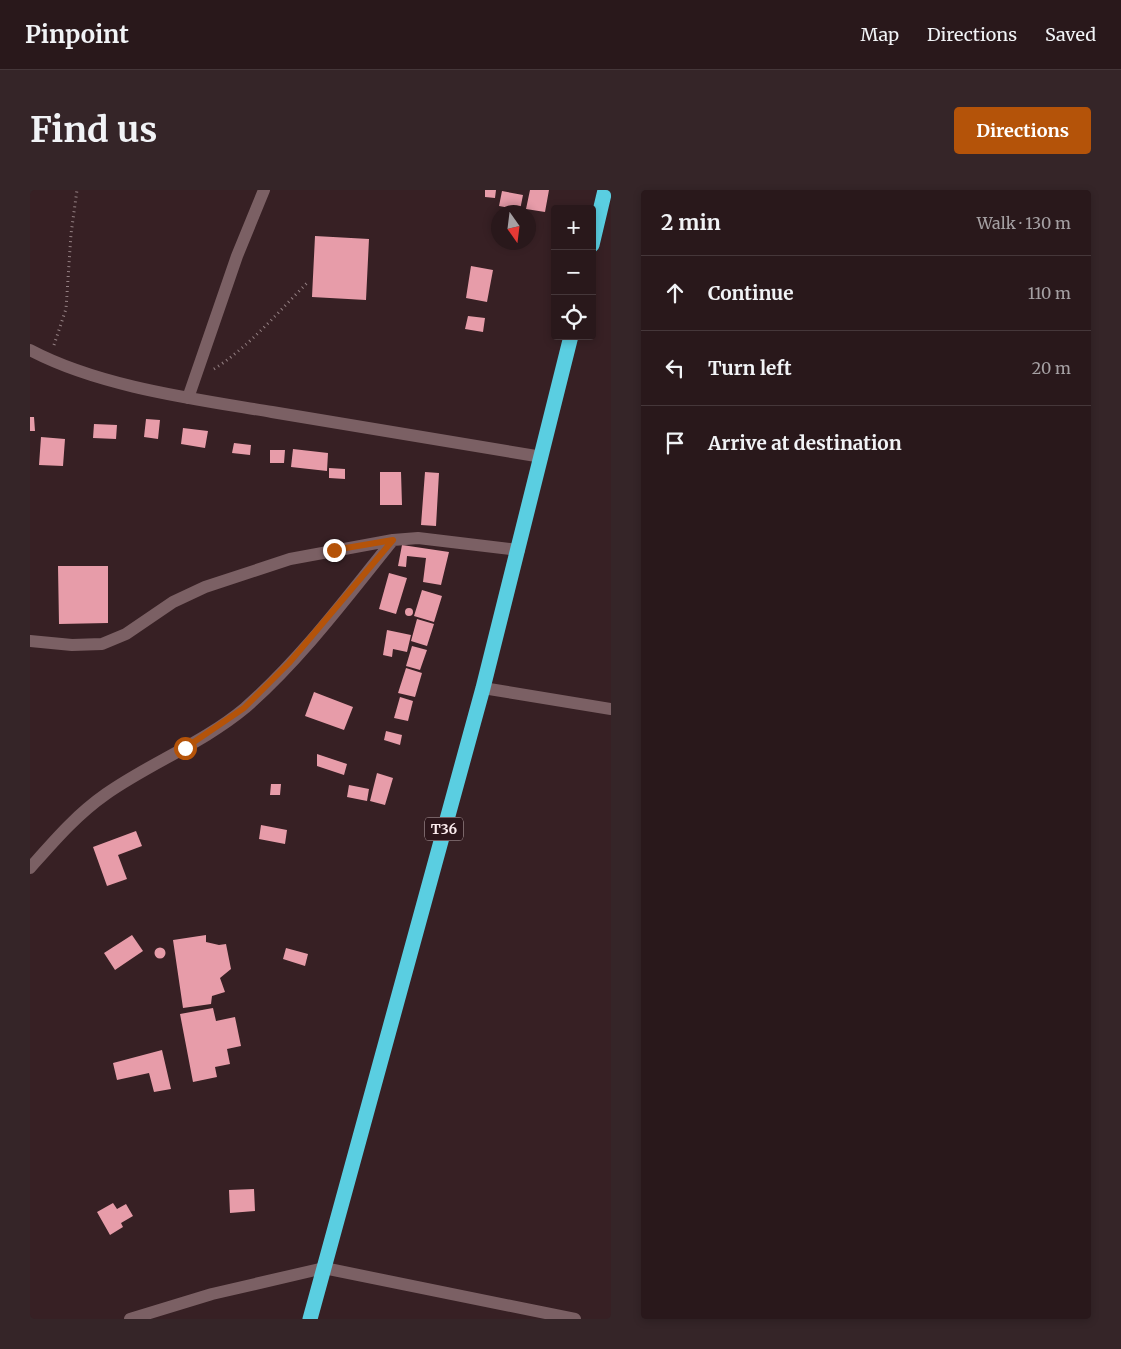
<!DOCTYPE html>
<html lang="en">
<head>
<meta charset="utf-8">
<style>
  :root { --surface:#29181b; --page:#352528; --text:#f1f3f6; --muted:#a5a0a3; --line:#45373a; --accent:#b45309 }
  body { margin:0; font-family:Merriweather,serif; background:var(--page); color:var(--text) }
  .controls { position:absolute; right:15px; top:15px; display:grid; overflow:hidden; border-radius:5px; box-shadow:0 2px 8px #0003 }
  .controls button { width:45px; height:45px; display:grid; place-items:center; padding:0; border:0; border-bottom:1px solid var(--line); background:var(--surface); color:var(--text); font:25px sans-serif }
  .compass { position:absolute; left:461px; top:15px; width:45px; height:45px; border-radius:50%; background:var(--surface); box-shadow:0 2px 8px #0003; rotate:166deg }
  .stop { position:absolute; width:15px; height:15px; margin:-11px; border:4px solid #b45309; border-radius:50%; background:#fff }
  .stop.end { background:#b45309; border-color:#fff; box-shadow:0 1px 5px #0008 }
  .list { margin:0; padding:0; list-style:none }
  h2 { display:flex; justify-content:space-between; align-items:center; height:65px; margin:0; padding:0 20px; font-size:21px }
  h2 small { font-size:16px; font-weight:400; color:var(--muted) }
  .list li { display:grid; grid-template-columns:32px 1fr auto; gap:15px; align-items:center; box-sizing:border-box; height:75px; padding:0 20px; border-top:1px solid var(--line) }
  .list b { display:block; font-size:19px; white-space:nowrap }
  .list em { font-size:16px; font-style:normal; color:var(--muted) }
  .icon { flex:none; width:28px; height:28px; fill:none; stroke:currentColor; stroke-width:2; stroke-linecap:round; stroke-linejoin:round }
  .map { position:relative; flex:none; width:581px; height:1129px; overflow:hidden; border-radius:5px }
  header { display:flex; align-items:center; gap:30px; box-sizing:border-box; height:70px; padding:0 25px; background:var(--surface); border-bottom:1px solid var(--line) }
  header strong { font-size:24px }
  nav { display:flex; gap:28px; margin-inline-start:auto; font-size:18px }
  .intro { display:flex; align-items:center; justify-content:space-between; box-sizing:border-box; height:120px; padding:0 30px }
  h1 { margin:0; font-size:35px }
  .button { padding:12px 22px; border-radius:5px; background:var(--accent); color:#fff; font-size:18px; font-weight:700 }
  main { display:flex; gap:30px; padding:0 30px }
  aside { flex:1; background:var(--surface); border-radius:5px; box-shadow:0 2px 8px #0003 }
  .map>svg:first-child { display:block }
  .building { fill:#e79ca9 }
  .lines { fill:none; stroke-linecap:round; stroke-linejoin:round }
  .path { stroke:#958184; stroke-width:3; stroke-dasharray:1 4; stroke-linecap:butt }
  .minor { stroke:#7b6064; stroke-width:12 }
  .highway { stroke:#5acee1; stroke-width:15 }
  .route { stroke:#b45309; stroke-width:6 }
  .labels { text-anchor:middle; stroke-width:5; stroke-linejoin:round; paint-order:stroke }
  .shield { fill:#2d161b; stroke:#bdabae; stroke-width:1 }
  .shield-label { font-size:14px; font-weight:bold; fill:#fbebed }
</style>
</head>
<body>
<header>
<strong>Pinpoint</strong>
<nav><a>Map</a><a>Directions</a><a>Saved</a></nav>
</header>
<div class="intro"><h1>Find us</h1><a class="button">Directions</a></div>
<main>
<div class="map">
<svg width="581" height="1129" viewBox="0 0 581 1129">
  <rect width="100%" height="100%" fill="#372024"/>
  <path class="building" d="M455,0H466L465,8L455,7Z
    M500,0H519L515,22L496,19Z
    M472,1L493,5L490,20L469,16Z
    M285,46L339,49L336,110L282,107Z
    M441,76L463,80L457,112L436,108Z
    M438,126L455,128L453,142L435,139Z
    M0,227H4L5,241H0Z
    M116,229L130,230L128,249L114,247Z
    M64,234L87,235L86,249L63,248Z
    M153,238L178,241L175,258L151,254Z
    M11,247L35,249L33,276L9,275Z
    M204,253L221,255L220,265L202,263Z
    M263,259L298,263L297,281L261,277Z
    M240,260H255L254,273H240Z
    M299,278L315,279V289L299,288Z
    M350,282H371L372,315H350Z
    M395,282L409,283L406,336L391,335Z
    M372,355L419,362L411,395L393,392L396,368L377,366L376,377L368,376Z
    M28,376H78V433L29,434Z
    M359,383L377,388L366,424L349,419Z
    M392,400L412,406L404,432L384,426Z
    M375 422a4 4 0 1 1 8 0a4 4 0 1 1-8 0Z
    M387,429L404,434L397,456L381,451Z
    M357,440L381,445L377,462L363,459L362,467L353,465Z
    M382,456L397,460L390,480L376,476Z
    M376,478L392,483L385,507L368,503Z
    M284,502L323,517L314,540L275,526Z
    M370,507L383,511L378,531L364,528Z
    M356,541L372,545L370,555L354,550Z
    M287,564L317,574L314,585L287,576Z
    M347,583L363,588L355,615L340,611Z
    M241,594H251L250,605H240Z
    M319,595L339,599L337,611L317,607Z
    M231,635L257,640L255,654L229,649Z
    M106,641L112,656L88,665L97,689L77,696L63,657Z
    M102,745L113,761L85,780L74,763Z
    M176,745V752L189,755L196,754L201,779L190,788L195,802L182,806L181,814L153,818L143,750Z
    M124.5 763a5.5 5.5 0 1 1 11 0a5.5 5.5 0 1 1-11 0Z
    M256,758L278,764L275,776L253,769Z
    M183,818L186,831L205,827L211,856L197,859L200,874L185,877L187,887L163,892L150,824Z
    M132,860L141,899L124,902L119,883L87,890L83,873Z
    M224,999L225,1021L200,1023L199,1000Z
    M83,1013L87,1019L96,1014L103,1026L91,1033L93,1037L80,1045L67,1022Z"/>
  <g class="lines">
    <path class="path" d="M24,155L36,119L41,44L47,0
      M184,179C220,156 249,121 279,91"/>
    <path class="minor" d="M0,160C70,197 165,209 242,222C332,237 422,252 512,267
      M158,208L207,66L234,0
      M0,451L42,455L72,454L96,444L143,412L175,397L260,369L363,350L388,348L489,360
      M453,498L581,519
      M0,678C24,651 46,625 76,604C120,573 173,553 215,518C271,469 317,407 363,350
      M100,1129L182,1104L294,1078L545,1129"/>
    <path class="highway" d="M562,55L575,0
      M280,1129L453,498L541,146"/>
  </g>
  <g class="lines">
    <path class="route" d="M155,558L214,518L259,473L363,350L304,360"/>
  </g>
  <g class="labels">
    <rect class="shield" x="395" y="627.5" width="38" height="23" rx="4"/>
    <g class="shield-label">
      <text x="414" y="644">T36</text>
    </g>
  </g>
</svg>
<div class="controls">
<button>+</button>
<button>−</button>
<button><svg class="icon" aria-label="locate" viewBox="0 0 24 24"><circle cx="12" cy="12" r="6"/><path d="M12 2v4M12 18v4M2 12h4M18 12h4"/></svg></button>
</div>
<svg class="compass" viewBox="-18 -18 36 36"><path d="M0-13l5 13h-10z" fill="#e53935"/><path d="M0 13l5-13h-10z" fill="#a5a0a3"/></svg>
<div class="stop" style="left:155px;top:558px"></div>
<div class="stop end" style="left:304px;top:360px"></div>
</div>
<aside>
<h2>2 min<small>Walk · 130 m</small></h2>
<ul class="list">
<li><svg class="icon" aria-label="ahead" viewBox="0 0 24 24"><path d="M12 20V5M6 11l6-6 6 6"/></svg><div><b>Continue</b></div><em>110 m</em></li>
<li><svg class="icon" aria-label="left" viewBox="0 0 24 24"><path d="M17 20v-9H6M10 6l-5 5 5 5"/></svg><div><b>Turn left</b></div><em>20 m</em></li>
<li><svg class="icon" aria-label="arrive" viewBox="0 0 24 24"><path d="M6 21V4h12l-3 4 3 4H6"/></svg><div><b>Arrive at destination</b></div></li>
</ul>
</aside>
</main>
</body>
</html>
